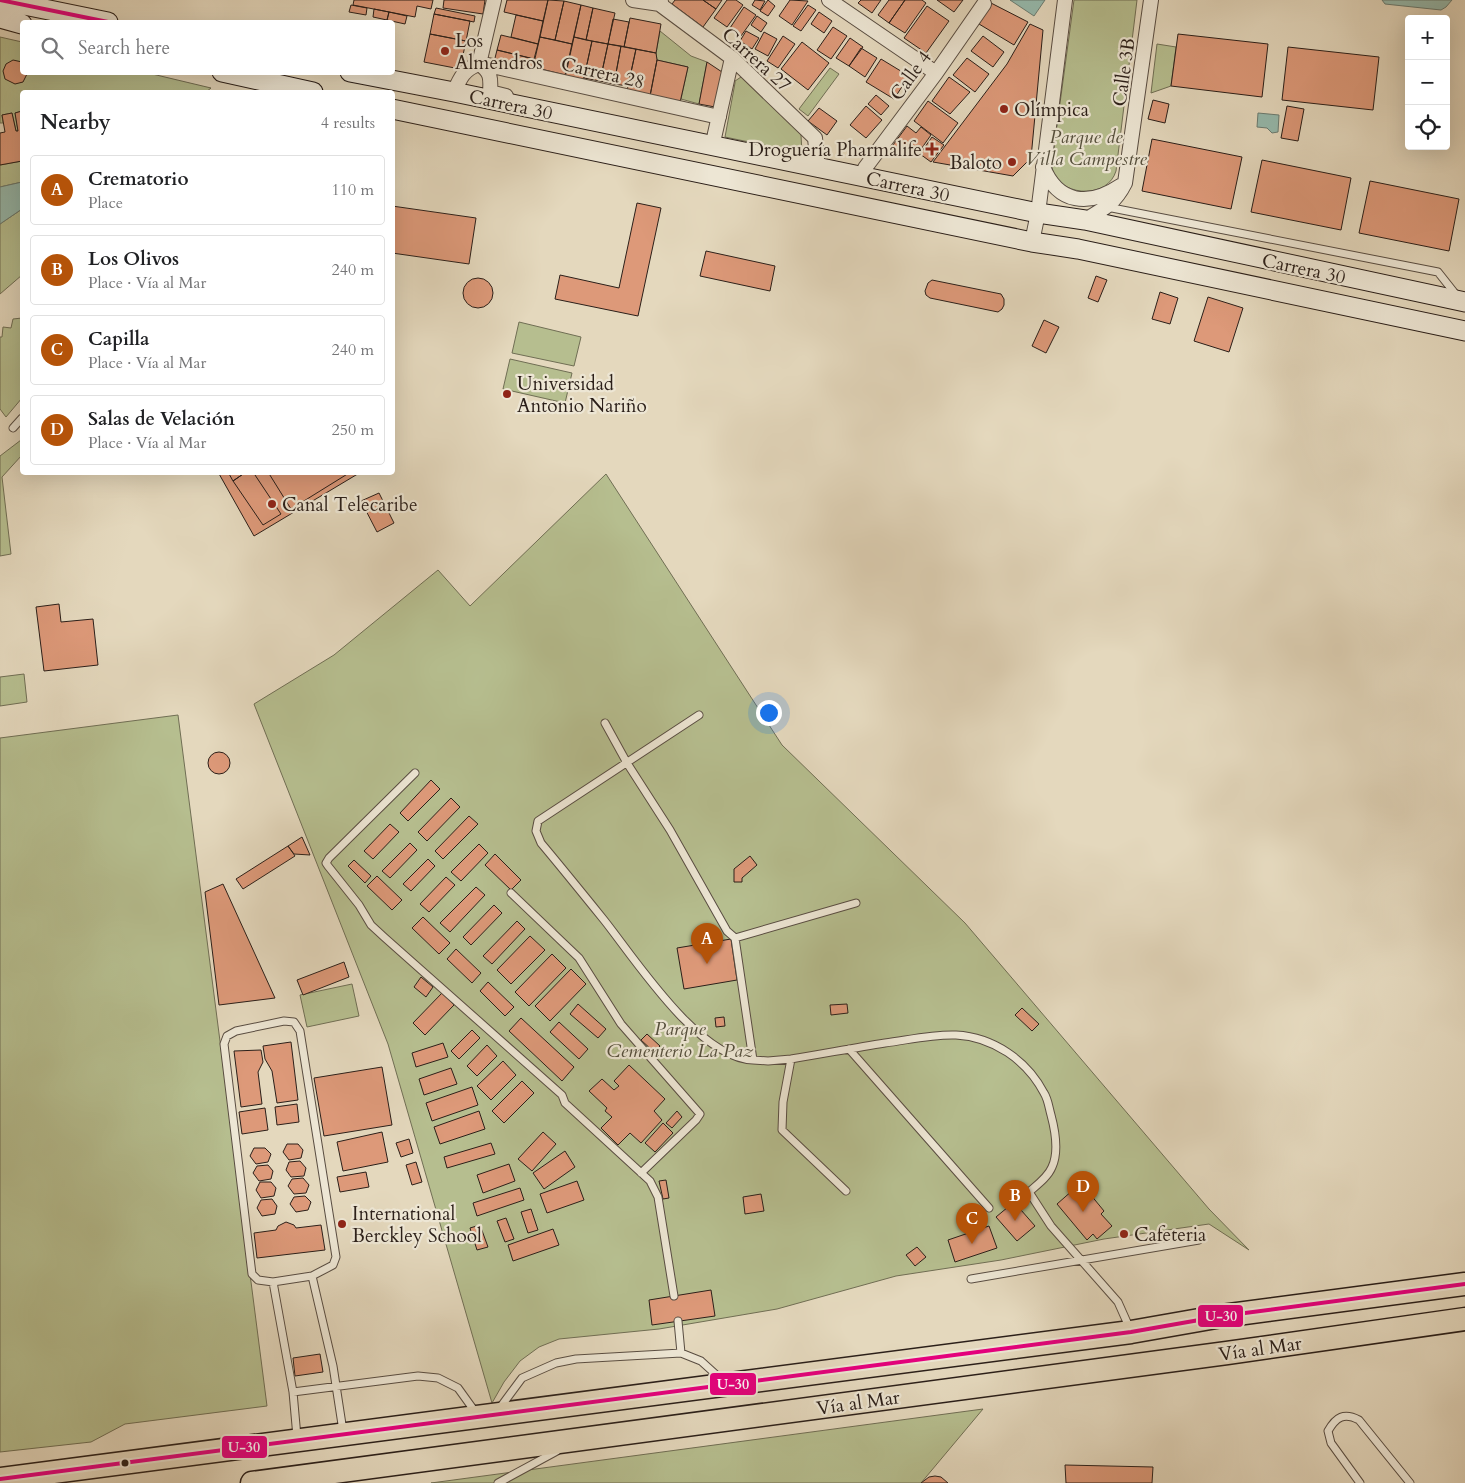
<!DOCTYPE html>
<html lang="en">
<head>
<meta charset="utf-8">
<style>
  :root { --surface:#fff; --page:#f6f6f6; --text:#202124; --muted:#757577; --line:#e0e0e0; --accent:#b45309 }
  body { margin:0; font-family:Cardo,serif; background:var(--page); color:var(--text) }
  .controls { position:absolute; right:15px; top:15px; display:grid; overflow:hidden; border-radius:5px; box-shadow:0 5px 20px #0002 }
  .controls button { width:45px; height:45px; display:grid; place-items:center; padding:0; border:0; border-bottom:1px solid var(--line); background:var(--surface); color:var(--text); font:25px sans-serif }
  .you { position:absolute; left:768px; top:712px; width:18px; height:18px; margin:-12px; border:4px solid #fff; border-radius:50%; background:#1a73e8; box-shadow:0 0 0 8px #1a73e833 }
  .badge { display:grid; place-items:center; width:32px; height:32px; border-radius:50%; background:var(--accent); color:#fff; font-size:16px; font-weight:700 }
  .pin { position:absolute; translate:-50% -41px; filter:drop-shadow(0 1px 2px #0008) }
  .pin::after { content:''; position:absolute; top:26px; width:18px; height:15px; background:inherit; clip-path:polygon(0 0,100% 0,50% 100%) }
  .list { margin:0; padding:0; list-style:none }
  h2 { display:flex; justify-content:space-between; align-items:center; height:65px; margin:0; padding:0 20px; font-size:21px }
  h2 small { font-size:16px; font-weight:400; color:var(--muted) }
  .list li { display:grid; grid-template-columns:32px 1fr auto; gap:15px; align-items:center; box-sizing:border-box; height:70px; margin:0 10px 10px; padding:0 10px; border:1px solid var(--line); border-radius:5px }
  .list b { display:block; font-size:19px; white-space:nowrap }
  .list p { margin:0; font-size:16px; white-space:nowrap; color:var(--muted) }
  .list em { font-size:16px; font-style:normal; color:var(--muted) }
  .icon { flex:none; width:28px; height:28px; fill:none; stroke:currentColor; stroke-width:2; stroke-linecap:round; stroke-linejoin:round }
  .map { position:relative; flex:none; width:1465px; height:1483px; overflow:hidden }
  .search { position:absolute; background:var(--surface); box-shadow:0 5px 20px #0002; left:20px; top:20px; width:375px; height:55px; display:flex; align-items:center; gap:12px; box-sizing:border-box; padding:0 18px; border-radius:5px; color:var(--muted); font-size:19px }
  .panel { position:absolute; background:var(--surface); box-shadow:0 5px 20px #0002; left:20px; top:90px; width:375px; height:385px; border-radius:5px }
  .map>svg:first-child { display:block }
  .green { fill:#b6be8f; stroke:#706e54 }
  .water { fill:#96baad; stroke:#6b7c72 }
  .building { fill:#dd9979; stroke:#2b1f19 }
  .lines { fill:none; stroke-linecap:round; stroke-linejoin:round }
  .service-casing { stroke:#594d42; stroke-width:9 }
  .minor-casing { stroke:#594d42; stroke-width:16 }
  .secondary-casing { stroke:#2b1f19; stroke-width:21 }
  .trunk-casing { stroke:#2b1f19; stroke-width:25 }
  .service { stroke:#ede6d4; stroke-width:7 }
  .minor { stroke:#ede6d4; stroke-width:14 }
  .secondary { stroke:#ede6d4; stroke-width:19 }
  .trunk { stroke:#e4d8bd; stroke-width:22 }
  .bus-1-casing { stroke:#ede6d4; stroke-width:8 }
  .bus-1 { stroke:#e5007d; stroke-width:4 }
  .poi-dot { fill:#8f2418; stroke:#ede6d4; stroke-width:2 }
  .bus-dot { fill:#2b1f19; stroke:#ede6d4; stroke-width:2 }
  .labels { text-anchor:middle; stroke-width:4.5; stroke-linejoin:round; paint-order:stroke }
  .poi-label { font-size:19px; fill:#2b1f19; stroke:#ede6d4; text-anchor:start }
  .street-label { font-size:19px; fill:#2b1f19; stroke:#ede6d4 }
  .park-label { font-size:19px; font-style:italic; fill:#554f3c; stroke:#ede6d4 }
  .line-badge { stroke:#ede6d4; stroke-width:2 }
  .badge-label { font-size:14px; text-anchor:middle; font-weight:bold; fill:#fff }
</style>
</head>
<body>
<div class="map">
<svg width="1465" height="1483" viewBox="0 0 1465 1483">
  <rect width="100%" height="100%" fill="#e4d8bd"/>
  <filter id="stains"><feTurbulence type="fractalNoise" baseFrequency=".004" numOctaves="4"/><feColorMatrix values="0 0 0 0 .2 0 0 0 0 .09 0 0 0 0 .02 0 0 0 .5 -.17"/></filter>
  <radialGradient id="worn" r=".72"><stop offset=".6" stop-color="#630" stop-opacity="0"/><stop offset="1" stop-color="#630" stop-opacity=".3"/></radialGradient>
  <path class="green" d="M1074,0H1137L1116,171C1108,198 1065,197 1054,174C1052,170 1052,166 1052,162Z
    M660,31L691,56L707,62L699,104L681,99L688,67L657,60L656,53Z
    M0,37L22,42V72L148,73L211,88L206,92H22V111L15,113L18,131H16L12,113L2,115L3,123H0Z
    M1157,44L1176,47L1171,86L1151,93Z
    M830,68L839,74L808,116L799,109Z
    M741,77L745,78L801,135L802,153L725,137L735,83V81Z
    M22,161V182L0,187V165Z
    M22,209V275L0,294V224Z
    M22,318V398L6,417L0,409V337H2L3,327L11,328L13,319Z
    M519,322L581,337L574,366L512,353Z
    M510,359L572,373L565,403L503,389Z
    M21,440L22,455L2,477L11,554L0,556V456Z
    M606,474L782,745L965,923L1209,1209L1249,1250L1209,1224L1104,1239L1001,1260L896,1276L777,1309L659,1329L559,1339L539,1347L520,1361L504,1382L492,1403L388,1044L254,704L334,655L438,570L470,606Z
    M24,674L27,702L0,706V677Z
    M178,715L267,1406L125,1424L91,1442L0,1452V738Z
    M352,984L359,1016L307,1027L300,995Z
    M983,1409L921,1483H431Z"/>
  <path class="water" d="M1010,0H1045L1034,16Z
    M1382,0H1452L1446,7L1441,10L1385,4Z
    M1258,113L1279,115L1278,132L1272,133L1267,128L1257,127Z
    M22,182V209L0,224V187Z"/>
  <path class="building" d="M354,0H433L431,9L417,6L415,17L353,5Z
    M444,0H485L483,14L443,8Z
    M507,0H548L543,21L504,12Z
    M548,0L564,1L555,40L540,37Z
    M675,0H703L716,9L703,27L672,4Z
    M703,0H722L716,9Z
    M727,0H736L743,5L727,27L714,18Z
    M755,0L765,1L760,10L752,5Z
    M768,0L775,6L768,16L760,11Z
    M790,0L808,1L792,25L779,16Z
    M861,0H881L872,13L858,3Z
    M889,0H905L889,23L878,15Z
    M905,0H922L926,3L905,33L889,23Z
    M937,0H963L954,12Z
    M564,1L581,5L572,44L555,40Z
    M991,3L1028,22L1014,45L979,24Z
    M351,5L367,8L366,15L349,12Z
    M581,5L593,8L586,40L574,37Z
    M808,5L816,10L801,31L793,26Z
    M927,6L949,21L926,53L904,38Z
    M744,7L756,15L741,36L730,28Z
    M436,8L475,16L474,22L434,14Z
    M593,8L615,13L608,44L586,40Z
    M374,9L389,12L387,20L373,17Z
    M389,12L407,16L405,24L387,20Z
    M819,12L832,21L824,33L811,24Z
    M434,14L470,21L466,41L430,34Z
    M516,15L543,21L538,44L511,37Z
    M757,16L767,23L761,32L751,25Z
    M630,18L661,24L656,53L624,47Z
    M613,19L629,22L624,47L608,44Z
    M1030,24L1043,30L1031,158L1013,176L933,162L1007,64Z
    M833,27L847,36L831,59L817,50Z
    M746,31L759,38L752,49L740,41Z
    M764,32L777,39L768,56L755,49Z
    M430,34L466,41L460,69L424,62Z
    M1178,34L1268,44L1262,97L1171,86Z
    M501,35L538,44L534,59L497,50Z
    M783,36L795,44L778,68L767,61Z
    M983,36L1004,52L993,67L971,51Z
    M540,37L572,44L565,75L533,67Z
    M574,37L592,41L583,82L565,78Z
    M850,38L863,47L849,66L836,58Z
    M592,41L608,44L600,81L584,78Z
    M802,42L829,63L808,90L781,69Z
    M608,44L621,46L614,84L600,81Z
    M621,46L636,49L628,86L614,84Z
    M1288,47L1379,57L1373,110L1282,100Z
    M861,48L877,58L865,77L849,66Z
    M636,49L656,53L657,60L650,96L627,91Z
    M497,50L534,59L531,75L493,66Z
    M967,58L989,74L975,92L953,75Z
    M881,59L909,76L894,99L866,82Z
    M13,60L22,62V72H28L23,82L15,84L5,79L3,71L6,64Z
    M657,60L688,67L679,107L650,96Z
    M707,62L722,72L715,107L699,104Z
    M949,77L970,92L950,114L932,101Z
    M876,95L889,106L881,115L868,104Z
    M1153,100L1169,104L1165,123L1148,119Z
    M928,101L958,123L943,143L914,121Z
    M866,106L882,120L866,138L850,125Z
    M1287,106L1304,109L1298,141L1281,138Z
    M819,108L837,121L827,135L808,121Z
    M22,111V161L0,165V133L5,132L2,115L12,113L16,131H18L15,113Z
    M907,126L916,133L921,127L931,135L919,152L913,148L911,151L907,149L904,153L893,145Z
    M932,137L944,145L931,162L920,154Z
    M1152,139L1242,157L1231,209L1142,191Z
    M1262,160L1351,178L1341,230L1251,212Z
    M1370,181L1459,199L1449,251L1359,233Z
    M637,203L661,208L638,316L555,299L560,275L619,288Z
    M392,206L476,218L469,264L392,253Z
    M706,251L775,266L770,291L700,276Z
    M1096,276L1107,280L1098,302L1088,298Z
    M463 293a15 15 0 1 1 30 0a15 15 0 1 1-30 0Z
    M932,280L1001,294L1004,299V305L1002,309L998,312L930,298L926,295L925,291L928,283Z
    M1160,292L1178,298L1170,324L1152,319Z
    M1208,297L1243,308L1229,352L1194,341Z
    M1044,320L1059,327L1046,353L1032,346Z
    M218,472H361L254,536Z
    M228,472H246L233,481Z
    M246,472H253L281,514L263,525L233,481Z
    M268,472H349V473L291,509Z
    M379,493L394,523L377,532L361,501Z
    M59,604L61,622L93,619L98,665L44,671L36,607Z
    M208 763a11 11 0 1 1 22 0a11 11 0 1 1-22 0Z
    M431,780L440,789L408,821L400,813Z
    M451,798L460,807L427,841L418,832Z
    M469,816L478,824L443,859L435,851Z
    M390,824L399,832L373,859L364,851Z
    M302,837L310,855L294,854L288,846Z
    M410,843L417,850L390,878L382,871Z
    M479,844L488,853L461,881L451,872Z
    M288,846L295,856L243,889L236,879Z
    M495,854L521,880L511,890L485,865Z
    M750,856L757,865L742,878V882H734V869Z
    M428,859L435,866L411,891L403,884Z
    M354,860L371,876L365,883L348,866Z
    M377,876L402,900L392,910L367,886Z
    M446,877L455,885L429,912L420,904Z
    M223,884L275,998L219,1005L205,892Z
    M476,887L485,895L450,932L440,923Z
    M494,905L502,913L471,945L463,937Z
    M423,917L450,943L439,954L412,928Z
    M517,921L525,929L492,964L483,956Z
    M530,936L545,950L511,984L497,970Z
    M731,939L737,980L684,989L677,948Z
    M456,949L481,973L472,983L447,959Z
    M552,954L566,968L529,1006L515,992Z
    M344,962L349,977L303,995L297,980Z
    M571,969L586,984L550,1021L535,1006Z
    M421,977L433,987L426,997L414,987Z
    M488,982L514,1007L505,1016L480,991Z
    M442,993L454,1005L425,1035L413,1023Z
    M578,1004L606,1029L598,1038L570,1014Z
    M847,1004L848,1013L831,1015L830,1005Z
    M1022,1008L1039,1024L1032,1031L1015,1015Z
    M724,1017L725,1026L716,1027L715,1018Z
    M521,1018L574,1067L562,1081L509,1031Z
    M559,1022L588,1049L579,1059L550,1032Z
    M472,1030L480,1038L459,1059L451,1051Z
    M647,1034L660,1046L654,1052L641,1040Z
    M291,1042L298,1100L277,1103L272,1071L265,1059L263,1046Z
    M443,1043L448,1057L416,1067L412,1053Z
    M487,1045L497,1056L477,1076L467,1066Z
    M261,1050L263,1062L258,1072L262,1104L241,1107L234,1051Z
    M503,1061L516,1075L491,1100L477,1086Z
    M629,1065L665,1099L654,1111L662,1120L641,1143L630,1133L618,1145L601,1128L612,1117L605,1111L607,1108L589,1091L602,1079L614,1090L619,1086L614,1081Z
    M382,1067L392,1125L324,1136L314,1078Z
    M451,1068L457,1084L424,1095L419,1079Z
    M522,1081L534,1093L504,1123L492,1111Z
    M472,1087L478,1105L432,1121L426,1103Z
    M297,1104L299,1122L277,1125L275,1107Z
    M265,1108L268,1130L242,1134L239,1112Z
    M479,1111L485,1129L440,1144L434,1127Z
    M677,1111L682,1117L672,1128L666,1123Z
    M663,1123L673,1133L655,1152L645,1143Z
    M382,1132L388,1162L343,1171L337,1142Z
    M543,1132L556,1144L532,1171L518,1159Z
    M409,1139L413,1153L401,1157L396,1143Z
    M491,1143L495,1154L447,1168L444,1157Z
    M287,1144H298L303,1150L301,1158L289,1160L283,1152Z
    M254,1148H265L271,1154L268,1162L256,1164L250,1156Z
    M565,1151L575,1167L544,1189L533,1173Z
    M300,1161L306,1168L304,1176L291,1177L286,1170L289,1162Z
    M416,1162L422,1182L412,1185L406,1165Z
    M509,1164L515,1181L483,1193L477,1175Z
    M268,1165L273,1171L271,1179L259,1181L253,1173L257,1166Z
    M366,1172L369,1187L340,1192L337,1177Z
    M303,1178L309,1185L306,1193L294,1194L288,1186L292,1179Z
    M666,1180L669,1198L663,1199L659,1181Z
    M577,1181L584,1200L547,1213L540,1194Z
    M260,1182H271L276,1188L274,1196L261,1198L256,1190Z
    M1081,1183L1104,1211L1101,1214L1112,1226L1097,1239L1093,1234L1087,1240L1057,1204Z
    M520,1188L524,1200L477,1216L473,1203Z
    M761,1194L764,1211L745,1214L743,1197Z
    M305,1196L311,1202L308,1210L296,1212L290,1204L294,1197Z
    M272,1199L277,1206L275,1214L262,1216L257,1208L261,1200Z
    M1014,1202L1035,1226L1017,1241L996,1217Z
    M531,1209L538,1230L528,1233L521,1212Z
    M506,1218L514,1239L505,1242L497,1221Z
    M286,1222L294,1225L296,1228L321,1225L325,1250L257,1258L254,1233L276,1230L278,1226Z
    M480,1225L488,1247L477,1250L470,1228Z
    M989,1226L997,1248L955,1262L948,1240Z
    M553,1229L559,1245L513,1261L508,1245Z
    M917,1247L926,1257L915,1266L906,1255Z
    M711,1290L715,1316L652,1325L649,1300Z
    M320,1354L323,1372L295,1376L293,1358Z
    M1065,1465L1153,1467L1152,1483H1066Z
    M935,1476L941,1477L948,1483H921L929,1477Z"/>
  <g class="lines">
    <defs>
      <path id="service" d="M1107,207L1438,272L1457,296
        M13,428L22,418
        M699,715L538,821L536,831L541,843C562,868 583,894 604,920C635,959 699,1059 753,1060
        M605,723L627,763L670,830L727,931L735,938L753,1060L768,1061L791,1059C822,1054 853,1048 885,1043C908,1040 933,1034 956,1035C993,1037 1027,1060 1044,1093C1048,1099 1049,1108 1051,1115C1055,1130 1059,1152 1052,1167C1048,1177 1037,1185 1029,1192L1051,1226L1118,1302L1130,1329
        M415,773L329,858L326,863L328,866L359,905L371,925L384,937L562,1095L565,1103L650,1181L658,1197L674,1296
        M511,893L579,958L621,1024L700,1114L696,1120L641,1173
        M735,938L856,903
        M284,1021L294,1022L300,1031L336,1257L333,1265L312,1276L273,1282L258,1280L252,1274L224,1044L227,1036L236,1031Z
        M849,1049L989,1208
        M791,1059L783,1102L782,1130L846,1191
        M312,1276L333,1366L343,1431
        M971,1279L1199,1240
        M273,1282L293,1392L297,1437
        M678,1321L681,1353
        M293,1392L418,1376L438,1378L458,1388L476,1413
        M499,1409L522,1378L556,1363L576,1359L681,1353L701,1361L722,1380
        M498,1483L557,1451
        M1360,1483L1331,1443L1328,1431C1336,1417 1344,1412 1359,1420L1410,1483"/>
      <path id="minor" d="M633,0L660,4L661,2
        M654,0L732,58L815,138L817,158
        M829,0L936,73
        M479,63L719,117
        M479,64C491,71 491,79 490,92L506,96
        M479,64L494,0
        M454,92C460,78 464,69 479,64
        M714,138L732,58
        M1043,167C1058,204 1089,207 1120,186
        M865,168L936,73L984,4
        M1085,220C1104,209 1115,203 1125,183L1151,0
        M1032,242L1038,213L1065,0"/>
      <path id="secondary" d="M0,0L108,22
        M0,18L22,24
        M222,72L313,92
        M350,72L454,92L1038,213L1085,220L1465,302
        M392,109L1032,242L1078,249L1465,331"/>
      <path id="trunk" d="M0,1479L1131,1332L1222,1316L1465,1284
        M252,1483L1227,1353L1465,1319"/>
    </defs>
    <use href="#service" class="service-casing"/>
    <use href="#minor" class="minor-casing"/>
    <use href="#secondary" class="secondary-casing"/>
    <use href="#trunk" class="trunk-casing"/>
    <use href="#service" class="service"/>
    <use href="#minor" class="minor"/>
    <use href="#secondary" class="secondary"/>
    <use href="#trunk" class="trunk"/>
    <defs>
      <path id="bus-1" d="M0,0L108,22
        M0,1479L1131,1332L1222,1316L1465,1284"/>
    </defs>
    <use href="#bus-1" class="bus-1-casing"/>
    <use href="#bus-1" class="bus-1"/>
  </g>
  <g class="poi-dot">
    <circle cx="445" cy="51" r="5"/>
    <circle cx="1004" cy="109" r="5"/>
    <path d="M929.5 141.5h5v5h5v5h-5v5h-5v-5h-5v-5h5z"/>
    <circle cx="1012" cy="162" r="5"/>
    <circle cx="507" cy="394" r="5"/>
    <circle cx="272" cy="504" r="5"/>
    <circle cx="342" cy="1224" r="5"/>
    <circle cx="1124" cy="1234" r="5"/>
  </g>
  <circle class="bus-dot" cx="125" cy="1463" r="4.5"/>
  <g class="labels">
    <g class="poi-label">
      <text x="455" y="47">Los<tspan x="455" dy="22">Almendros</tspan></text>
      <text x="1014" y="116">Olímpica</text>
      <text x="922" y="156" text-anchor="end">Droguería Pharmalife</text>
      <text x="1002" y="169" text-anchor="end">Baloto</text>
      <text x="517" y="390">Universidad<tspan x="517" dy="22">Antonio Nariño</tspan></text>
      <text x="282" y="511">Canal Telecaribe</text>
      <text x="352" y="1220">International<tspan x="352" dy="22">Berckley School</tspan></text>
      <text x="1134" y="1241">Cafeteria</text>
    </g>
    <g class="street-label">
      <text transform="translate(757 59) rotate(42)" y="7">Carrera 27</text>
      <text transform="translate(603 72) rotate(13)" y="7">Carrera 28</text>
      <text transform="translate(1123 72) rotate(-82)" y="7">Calle 3B</text>
      <text transform="translate(910 75) rotate(-54)" y="7">Calle 4</text>
      <text transform="translate(511 104) rotate(12)" y="7">Carrera 30</text>
      <text transform="translate(908 186) rotate(12)" y="7">Carrera 30</text>
      <text transform="translate(1304 268) rotate(12)" y="7">Carrera 30</text>
      <text transform="translate(1260 1348) rotate(-8)" y="7">Vía al Mar</text>
      <text transform="translate(858 1402) rotate(-8)" y="7">Vía al Mar</text>
    </g>
    <g class="park-label">
      <text x="1086" y="143">Parque de<tspan x="1086" dy="22">Villa Campestre</tspan></text>
      <text x="680" y="1035">Parque<tspan x="680" dy="22">Cementerio La Paz</tspan></text>
    </g>
  </g>
  <g class="line-badge">
    <rect x="1197" y="1304" width="47" height="24" rx="5" fill="#e5007d"/>
    <rect x="709" y="1372" width="48" height="24" rx="5" fill="#e5007d"/>
    <rect x="221" y="1435" width="47" height="24" rx="5" fill="#e5007d"/>
  </g>
  <g class="badge-label">
    <text x="1221" y="1321">U-30</text>
    <text x="733" y="1389">U-30</text>
    <text x="244" y="1452">U-30</text>
  </g>
  <rect width="100%" height="100%" filter="url(#stains)"/>
  <rect width="100%" height="100%" fill="url(#worn)"/>
</svg>
<div class="controls">
<button>+</button>
<button>−</button>
<button><svg class="icon" aria-label="locate" viewBox="0 0 24 24"><circle cx="12" cy="12" r="6"/><path d="M12 2v4M12 18v4M2 12h4M18 12h4"/></svg></button>
</div>
<div class="you"></div>
<div class="pin badge" style="left:707px;top:964px">A</div>
<div class="pin badge" style="left:1015px;top:1221px">B</div>
<div class="pin badge" style="left:972px;top:1244px">C</div>
<div class="pin badge" style="left:1083px;top:1212px">D</div>
<div class="search"><svg class="icon" aria-label="search" viewBox="0 0 24 24"><circle cx="10" cy="10" r="6"/><path d="M15 15l6 6"/></svg>Search here</div>
<section class="panel">
<h2>Nearby<small>4 results</small></h2>
<ul class="list">
<li><span class="badge">A</span><div><b>Crematorio</b><p>Place</p></div><em>110 m</em></li>
<li><span class="badge">B</span><div><b>Los Olivos</b><p>Place · Vía al Mar</p></div><em>240 m</em></li>
<li><span class="badge">C</span><div><b>Capilla</b><p>Place · Vía al Mar</p></div><em>240 m</em></li>
<li><span class="badge">D</span><div><b>Salas de Velación</b><p>Place · Vía al Mar</p></div><em>250 m</em></li>
</ul>
</section>
</div>
</body>
</html>
